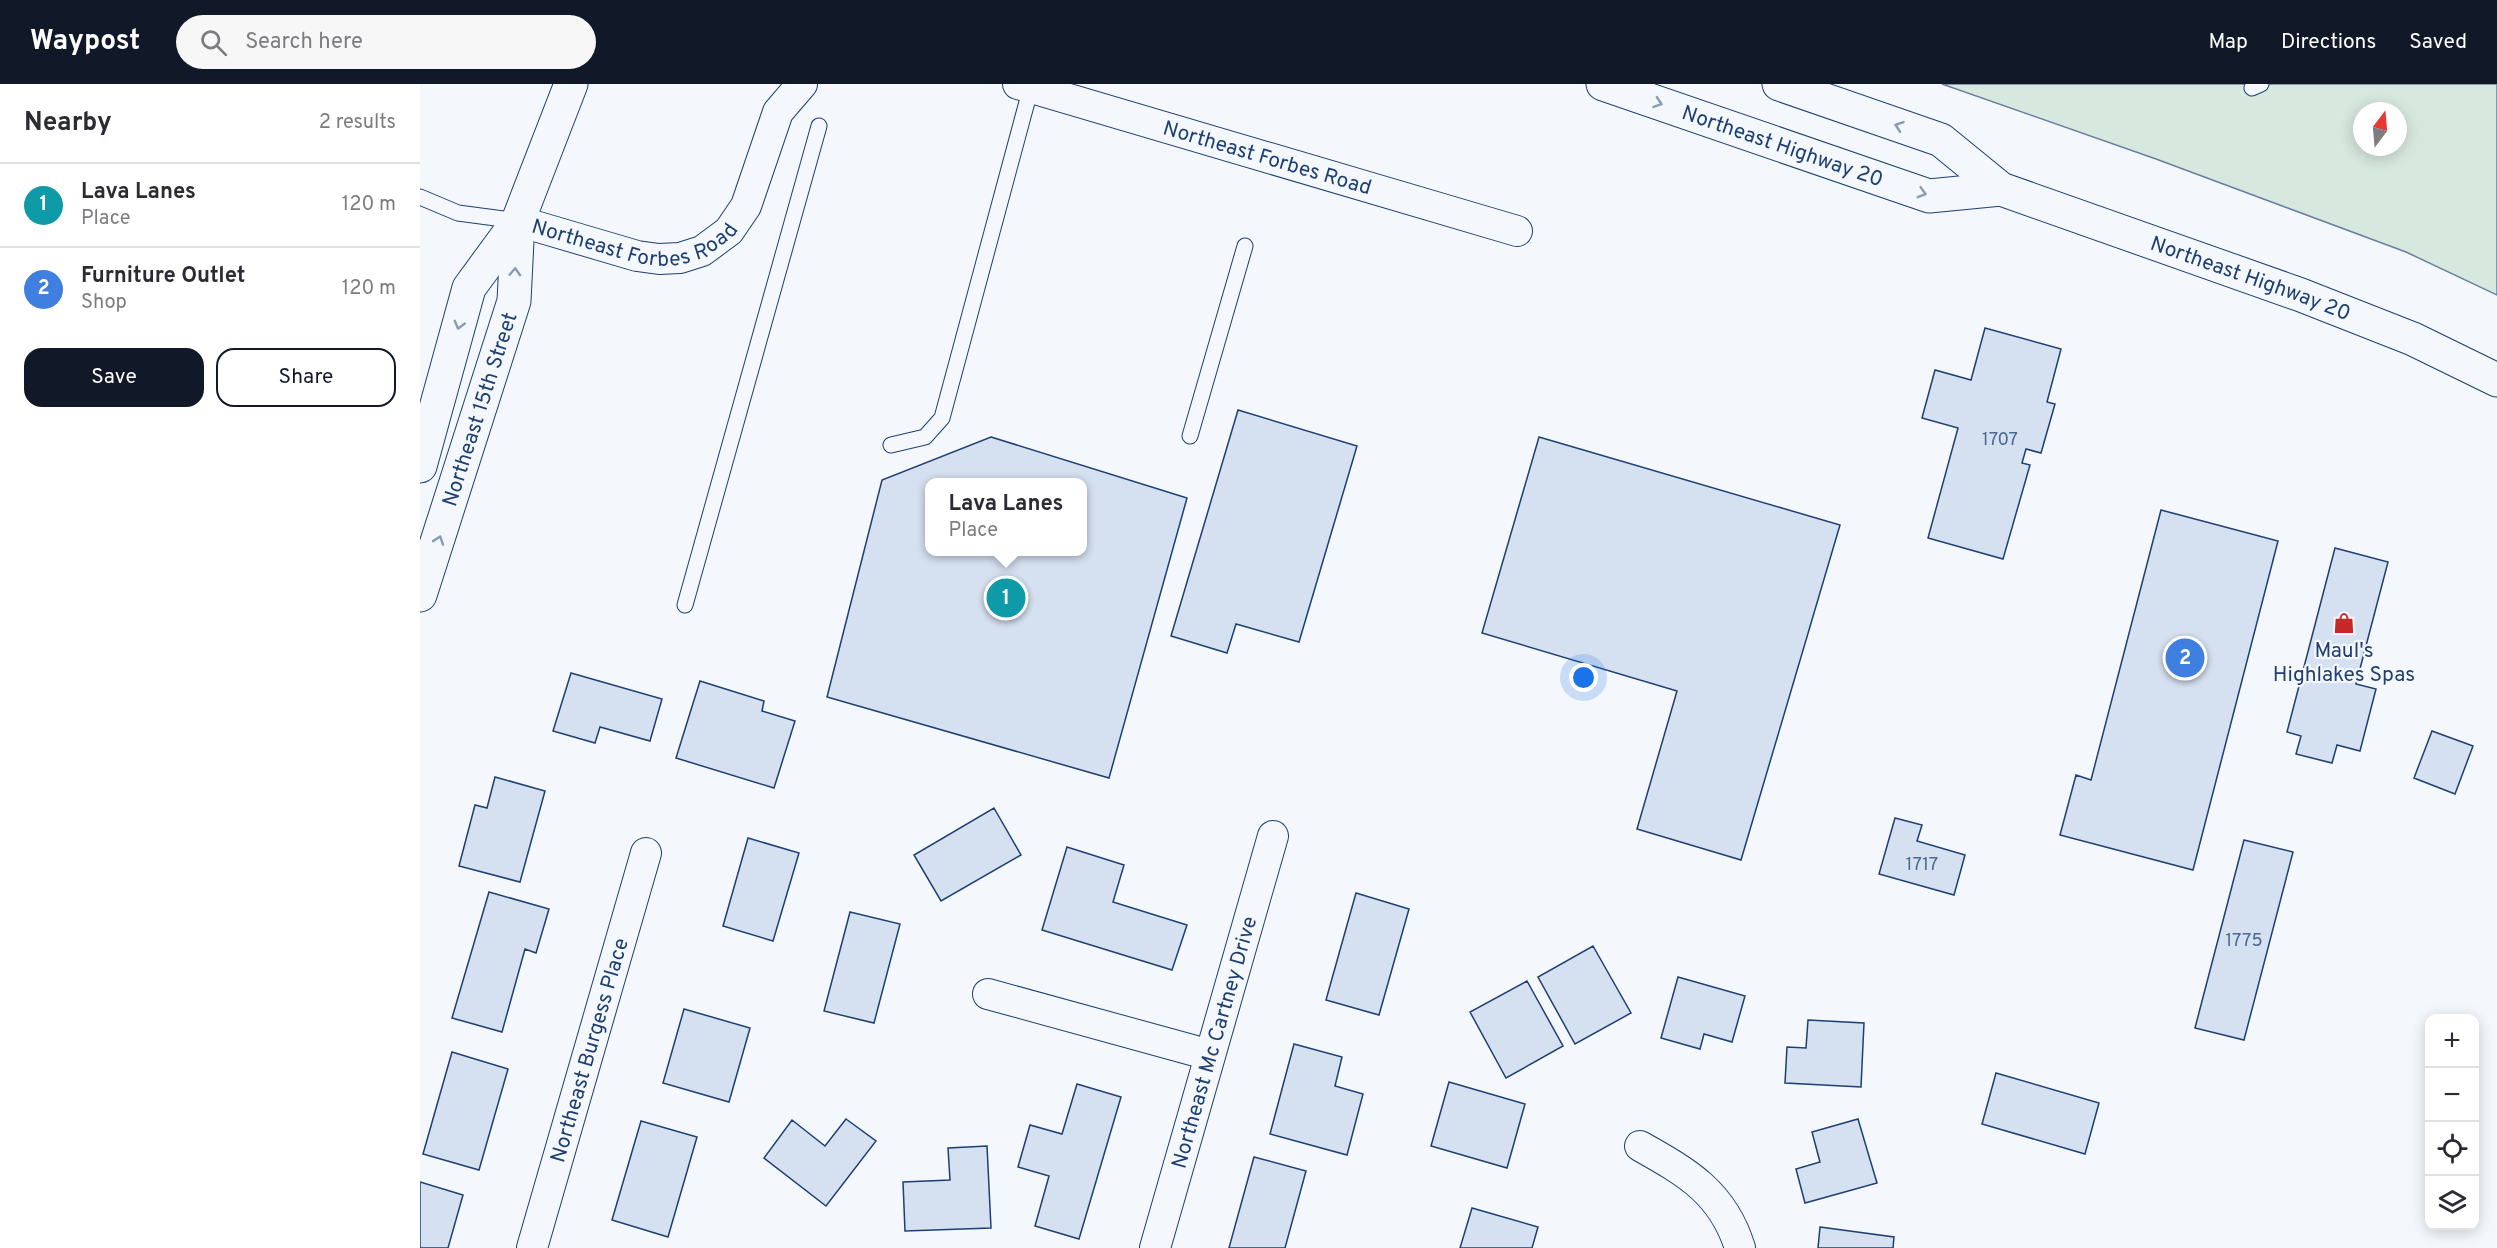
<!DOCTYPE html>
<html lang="en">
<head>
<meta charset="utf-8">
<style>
  :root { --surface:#fff; --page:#f7f7f7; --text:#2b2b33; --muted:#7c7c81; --line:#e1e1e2; --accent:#111827 }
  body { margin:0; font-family:Overpass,sans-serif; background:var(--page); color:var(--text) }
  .controls { position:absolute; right:18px; bottom:18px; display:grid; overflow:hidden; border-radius:12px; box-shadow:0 3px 15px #0003 }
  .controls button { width:54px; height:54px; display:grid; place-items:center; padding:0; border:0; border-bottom:2px solid var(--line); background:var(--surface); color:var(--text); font:30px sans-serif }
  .compass { position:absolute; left:1933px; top:18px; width:54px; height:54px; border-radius:50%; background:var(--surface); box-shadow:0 3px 15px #0003; rotate:16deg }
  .you { position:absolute; left:1164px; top:594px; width:21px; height:21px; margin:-15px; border:4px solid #fff; border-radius:50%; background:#1a73e8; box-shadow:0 0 0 9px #1a73e833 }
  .badge { display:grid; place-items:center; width:39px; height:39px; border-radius:50%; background:var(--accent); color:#fff; font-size:20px; font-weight:700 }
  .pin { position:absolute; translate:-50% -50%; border:3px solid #fff; box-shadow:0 2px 6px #0006 }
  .popup { position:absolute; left:505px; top:394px; width:162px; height:78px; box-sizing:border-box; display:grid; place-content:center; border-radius:12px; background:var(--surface); filter:drop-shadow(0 2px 4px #0005); font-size:20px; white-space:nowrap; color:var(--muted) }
  .popup b { font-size:22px; color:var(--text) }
  .popup::after { content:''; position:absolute; left:50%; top:100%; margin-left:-12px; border:12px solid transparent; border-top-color:var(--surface) }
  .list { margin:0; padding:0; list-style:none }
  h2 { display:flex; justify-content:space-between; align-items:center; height:78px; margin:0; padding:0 24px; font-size:26px }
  h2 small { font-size:20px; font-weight:400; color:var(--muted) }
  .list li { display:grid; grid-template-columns:39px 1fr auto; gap:18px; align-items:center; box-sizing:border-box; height:84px; padding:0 24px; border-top:2px solid var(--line) }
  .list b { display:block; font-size:22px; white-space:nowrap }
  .list p { margin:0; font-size:20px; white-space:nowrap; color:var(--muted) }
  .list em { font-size:20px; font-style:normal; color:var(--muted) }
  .actions { display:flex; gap:12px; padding:18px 24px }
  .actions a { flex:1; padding:14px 0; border:2px solid var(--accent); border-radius:18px; text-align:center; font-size:21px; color:var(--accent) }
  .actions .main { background:var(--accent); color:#fff }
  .icon { flex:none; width:33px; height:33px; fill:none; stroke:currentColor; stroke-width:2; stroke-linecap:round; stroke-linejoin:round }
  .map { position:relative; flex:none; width:2077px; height:1164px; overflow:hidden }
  header { display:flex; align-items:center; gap:36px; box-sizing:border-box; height:84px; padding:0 30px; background:var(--accent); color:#fff }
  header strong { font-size:28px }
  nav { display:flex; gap:33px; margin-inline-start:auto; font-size:21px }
  .search { width:420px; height:54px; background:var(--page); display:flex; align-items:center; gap:15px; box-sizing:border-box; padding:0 21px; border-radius:33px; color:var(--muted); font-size:22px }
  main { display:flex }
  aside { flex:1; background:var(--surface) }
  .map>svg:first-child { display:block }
  .green { fill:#d7e8df; stroke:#687fa3; stroke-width:1.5; fill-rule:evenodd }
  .building { fill:#d5e0f0; stroke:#1d3f73; stroke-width:1.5; fill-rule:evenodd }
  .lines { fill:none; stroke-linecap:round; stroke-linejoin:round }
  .lane-casing { stroke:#1d3f73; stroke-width:17 }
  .street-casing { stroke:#1d3f73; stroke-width:32 }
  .secondary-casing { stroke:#1d3f73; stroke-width:35 }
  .primary-casing { stroke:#1d3f73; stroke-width:35 }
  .lane { stroke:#f4f7fb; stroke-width:15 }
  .street { stroke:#f4f7fb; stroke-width:30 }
  .secondary { stroke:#f4f7fb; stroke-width:33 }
  .primary { stroke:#f4f7fb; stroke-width:33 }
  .oneway { stroke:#889bb7 }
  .labels { text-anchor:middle; stroke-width:4.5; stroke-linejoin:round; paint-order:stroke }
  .number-label { font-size:18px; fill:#4b6792 }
  .street-label { font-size:21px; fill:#1d3f73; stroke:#f4f7fb }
  .poi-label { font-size:21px; fill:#1d3f73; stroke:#f4f7fb }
</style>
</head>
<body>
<header>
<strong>Waypost</strong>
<div class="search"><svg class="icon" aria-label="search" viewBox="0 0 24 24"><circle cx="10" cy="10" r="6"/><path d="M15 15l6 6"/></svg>Search here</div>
<nav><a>Map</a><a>Directions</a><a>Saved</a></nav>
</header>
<main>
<aside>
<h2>Nearby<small>2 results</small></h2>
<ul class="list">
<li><span class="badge" style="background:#0f9aa8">1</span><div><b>Lava Lanes</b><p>Place</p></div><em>120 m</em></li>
<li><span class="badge" style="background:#3f7fe0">2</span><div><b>Furniture Outlet</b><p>Shop</p></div><em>120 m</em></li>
</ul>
<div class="actions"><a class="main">Save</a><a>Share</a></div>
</aside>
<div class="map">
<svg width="2077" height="1164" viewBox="0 0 2077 1164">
  <rect width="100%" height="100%" fill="#f4f7fb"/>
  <path class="green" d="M1522,0H2077V211L1986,168L1736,75ZM1942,27H1978V63H1942Z"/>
  <path class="building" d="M1565,244L1641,265L1627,318L1635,320L1621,369L1606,365L1602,379L1610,381L1583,475L1508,454L1538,344L1502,334L1515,286L1551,296Z
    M818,326L937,362L879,558L816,540L807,569L751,552Z
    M571,353L767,414L689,694L407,613L462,396ZM510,398H662V468H510Z
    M1119,353L1420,441L1321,776L1217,745L1257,607L1062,549Z
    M1741,426L1858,457L1773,786L1640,751L1656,691L1671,696Z
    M1915,464L1968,478L1936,600L1956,605L1940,667L1917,661L1912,679L1876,670L1881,652L1867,648Z
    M151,589L242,615L230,657L180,643L175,659L133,647Z
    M280,597L344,617L342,627L375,637L354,704L256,674Z
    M2012,647L2053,662L2035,710L1994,694Z
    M75,693L125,707L100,798L39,782L55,721L67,724Z
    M574,724L601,771L521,817L494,771Z
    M1475,734L1502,741L1497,757L1545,771L1534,811L1459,790Z
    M328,754L379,769L353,857L303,842Z
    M1824,756L1873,768L1824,956L1775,944Z
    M647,763L704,781L693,818L767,841L752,886L622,846Z
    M69,808L129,825L116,869L105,865L82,948L32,934Z
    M936,809L989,825L959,931L906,916Z
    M430,828L480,840L454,939L404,927Z
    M1173,862L1211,929L1155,960L1118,893Z
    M1258,893L1325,912L1312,958L1284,950L1280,965L1241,954Z
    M1107,897L1143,962L1086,994L1050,928Z
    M264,925L330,944L309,1018L243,999Z
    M1388,936L1444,939L1441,1003L1365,999L1367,963L1386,964Z
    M874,960L922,973L915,1002L943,1010L927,1071L850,1050Z
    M32,968L88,985L59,1086L3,1070Z
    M1576,989L1679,1019L1665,1070L1562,1040Z
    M1029,998L1105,1020L1087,1084L1011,1062Z
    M657,1000L701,1013L659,1155L615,1142L629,1092L598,1083L610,1041L642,1050Z
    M426,1035L456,1057L406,1122L344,1074L372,1036L405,1062Z
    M1438,1035L1457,1099L1385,1119L1376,1085L1400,1078L1392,1048Z
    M221,1037L277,1053L248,1153L192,1136Z
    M567,1062L571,1144L485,1147L483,1098L530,1096L528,1064Z
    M834,1073L886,1087L865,1164H809Z
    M0,1098L43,1111L28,1164H0Z
    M1052,1124L1118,1143L1112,1164H1040Z
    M1400,1143L1474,1153L1473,1164H1398Z"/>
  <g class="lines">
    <defs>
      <path id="lane" d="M1832,4L1841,0
        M0,113L38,129L98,137
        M770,352L825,162
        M471,361L505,353L522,334L611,3
        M265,521L399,42"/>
      <g id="street">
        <path id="s1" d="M598,0L1097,147"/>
        <path id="s2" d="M98,137L217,172L239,175L260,174L282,167L309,147L326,122L358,28L382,0"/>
        <path d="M568,910L790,971"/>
        <path d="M1220,1062C1268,1089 1303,1109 1320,1164"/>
        <path id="s3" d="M112,1164L226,769"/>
        <path id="s4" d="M735,1164L853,752"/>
      </g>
      <g id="secondary">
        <path d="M0,382L49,204L98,137L151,0"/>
        <path id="s5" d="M0,511L94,217L98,137"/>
      </g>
      <g id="primary">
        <path id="s6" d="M1183,0L1509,112L1581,105"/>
        <path id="s7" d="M1359,0L1521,56L1581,105L1881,211L1993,255L2077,296"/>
      </g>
    </defs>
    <use href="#lane" class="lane-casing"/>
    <use href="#street" class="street-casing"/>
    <use href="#secondary" class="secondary-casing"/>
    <use href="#primary" class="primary-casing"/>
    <use href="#lane" class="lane"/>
    <use href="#street" class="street"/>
    <use href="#secondary" class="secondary"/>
    <use href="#primary" class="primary"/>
  </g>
  <defs><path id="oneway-chevron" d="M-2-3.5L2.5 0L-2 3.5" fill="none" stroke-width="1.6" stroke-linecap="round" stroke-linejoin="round" transform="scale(1.5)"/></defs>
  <g class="oneway">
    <use href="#oneway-chevron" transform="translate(1238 19) rotate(19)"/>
    <use href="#oneway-chevron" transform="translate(1479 42) rotate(-161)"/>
    <use href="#oneway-chevron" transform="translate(1502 109) rotate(16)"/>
    <use href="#oneway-chevron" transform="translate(95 188) rotate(-87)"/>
    <use href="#oneway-chevron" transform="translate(39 241) rotate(105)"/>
    <use href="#oneway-chevron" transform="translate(19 456) rotate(-71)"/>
  </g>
  <defs>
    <symbol id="shop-bare" viewBox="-9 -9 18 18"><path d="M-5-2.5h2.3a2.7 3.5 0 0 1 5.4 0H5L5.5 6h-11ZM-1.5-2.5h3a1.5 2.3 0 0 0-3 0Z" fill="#c62828" stroke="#f4f7fb" stroke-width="2.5" paint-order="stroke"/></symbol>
  </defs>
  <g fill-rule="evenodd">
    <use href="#shop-bare" x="1909" y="524" width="30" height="30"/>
  </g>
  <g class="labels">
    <g class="number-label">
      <text x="1580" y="361">1707</text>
      <text x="1502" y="786">1717</text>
      <text x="1824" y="862">1775</text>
    </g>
    <g class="street-label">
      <text dy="7" stroke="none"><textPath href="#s6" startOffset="190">Northeast Highway 20</textPath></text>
      <text dy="7" stroke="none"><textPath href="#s1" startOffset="260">Northeast Forbes Road</textPath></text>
      <text dy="7" stroke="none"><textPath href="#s2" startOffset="123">Northeast Forbes Road</textPath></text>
      <text dy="7" stroke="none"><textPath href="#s7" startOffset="514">Northeast Highway 20</textPath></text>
      <text dy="7" stroke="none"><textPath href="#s5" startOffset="195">Northeast 15th Street</textPath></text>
      <text dy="7" stroke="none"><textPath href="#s4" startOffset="214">Northeast Mc Cartney Drive</textPath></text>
      <text dy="7" stroke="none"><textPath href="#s3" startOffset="206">Northeast Burgess Place</textPath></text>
    </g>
    <g class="poi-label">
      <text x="1924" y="573">Maul's<tspan x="1924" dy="24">Highlakes Spas</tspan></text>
    </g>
  </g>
</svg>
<div class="controls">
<button>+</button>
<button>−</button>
<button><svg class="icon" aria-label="locate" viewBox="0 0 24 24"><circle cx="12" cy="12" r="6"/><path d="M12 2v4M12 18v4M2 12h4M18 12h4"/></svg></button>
<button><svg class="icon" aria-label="layers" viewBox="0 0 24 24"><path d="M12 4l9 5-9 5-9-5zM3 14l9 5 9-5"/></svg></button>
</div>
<svg class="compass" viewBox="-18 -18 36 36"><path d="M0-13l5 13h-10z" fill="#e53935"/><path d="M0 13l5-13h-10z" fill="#7c7c81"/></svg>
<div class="you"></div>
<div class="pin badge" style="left:586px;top:514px;background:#0f9aa8">1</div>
<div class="popup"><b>Lava Lanes</b>Place</div>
<div class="pin badge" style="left:1765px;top:574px;background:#3f7fe0">2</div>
</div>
</main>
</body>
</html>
